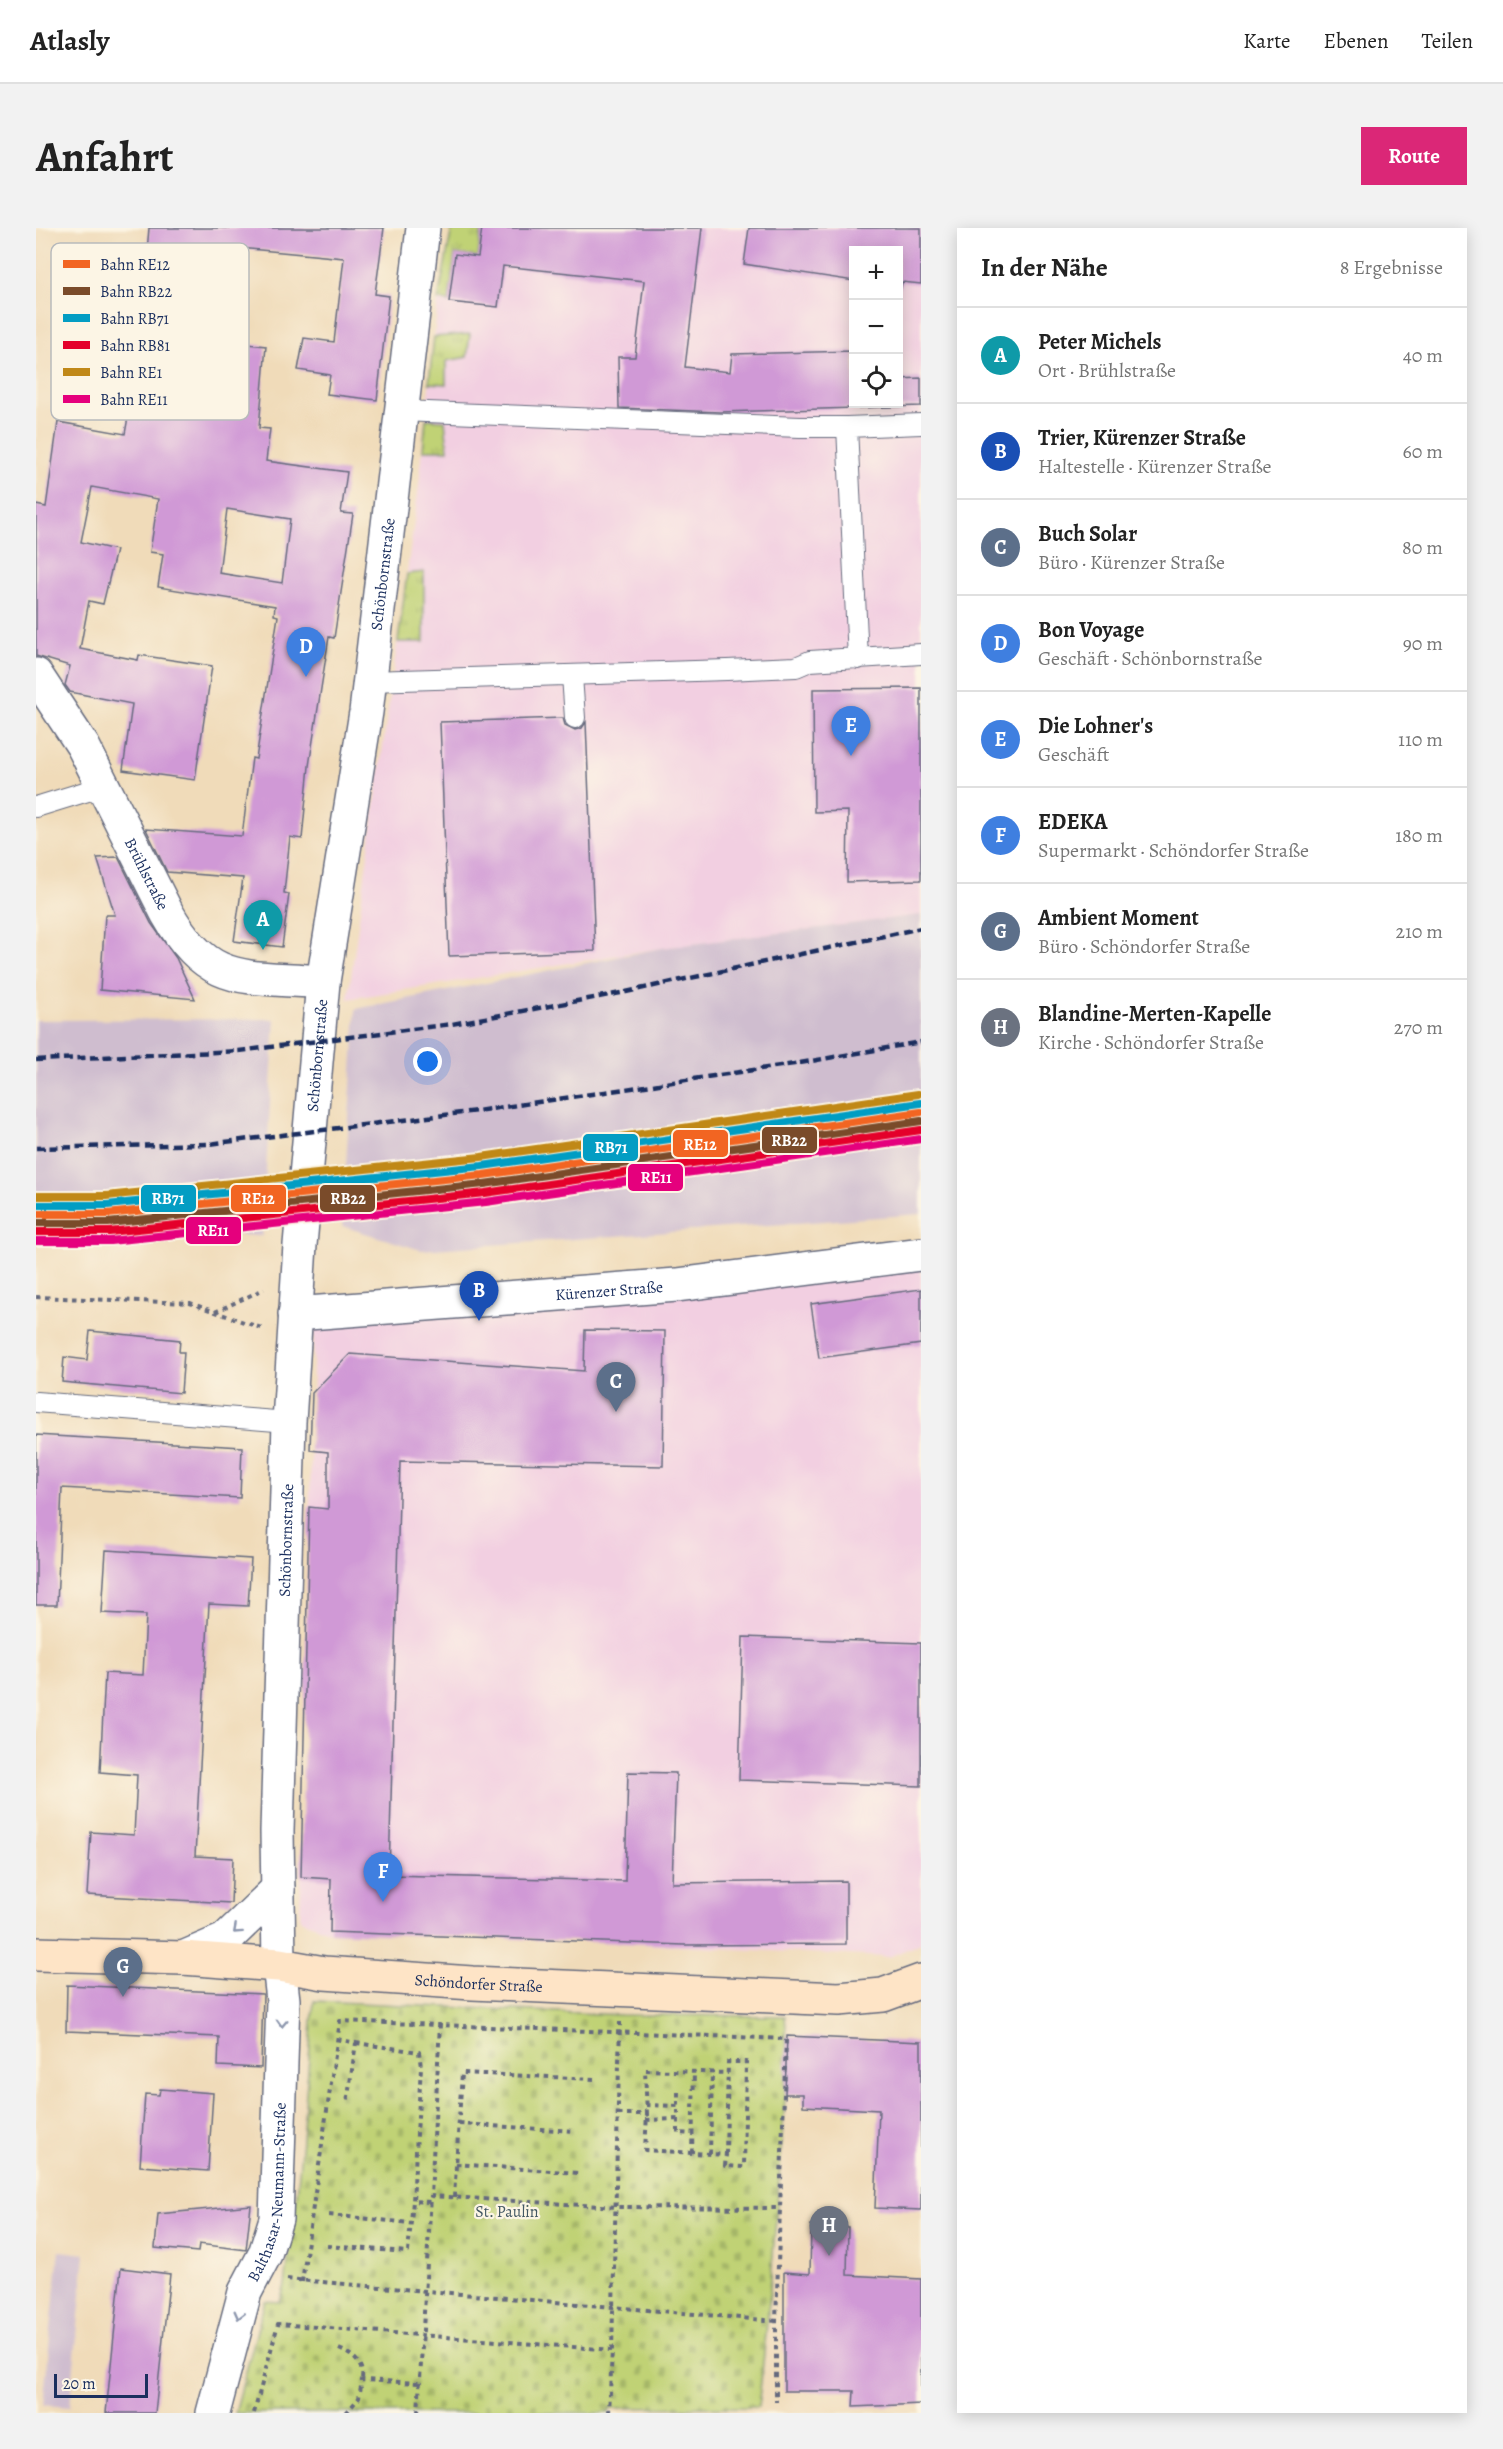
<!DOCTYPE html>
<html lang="de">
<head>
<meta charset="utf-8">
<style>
  :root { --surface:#fff; --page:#f2f2f2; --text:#222; --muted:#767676; --line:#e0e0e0; --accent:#db2777 }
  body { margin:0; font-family:Alegreya,serif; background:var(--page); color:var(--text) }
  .controls { position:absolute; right:18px; top:18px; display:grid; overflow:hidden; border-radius:0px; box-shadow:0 3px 15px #0003 }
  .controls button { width:54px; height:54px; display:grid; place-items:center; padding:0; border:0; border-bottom:2px solid var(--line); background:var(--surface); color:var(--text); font:30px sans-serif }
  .scale { position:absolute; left:18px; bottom:15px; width:94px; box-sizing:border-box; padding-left:6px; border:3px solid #1b2f5e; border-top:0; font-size:16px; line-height:21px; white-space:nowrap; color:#1b2f5e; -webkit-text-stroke:4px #fcf5e5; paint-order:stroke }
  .you { position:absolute; left:392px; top:834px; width:21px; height:21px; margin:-15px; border:4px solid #fff; border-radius:50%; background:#1a73e8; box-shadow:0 0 0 9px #1a73e833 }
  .badge { display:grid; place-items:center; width:39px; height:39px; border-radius:50%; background:var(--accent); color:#fff; font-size:20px; font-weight:700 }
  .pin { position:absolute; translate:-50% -50px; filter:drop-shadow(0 2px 3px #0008) }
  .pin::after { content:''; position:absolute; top:32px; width:21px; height:18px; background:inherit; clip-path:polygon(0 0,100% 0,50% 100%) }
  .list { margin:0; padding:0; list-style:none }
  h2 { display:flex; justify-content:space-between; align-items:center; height:78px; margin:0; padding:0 24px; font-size:26px }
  h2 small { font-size:20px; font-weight:400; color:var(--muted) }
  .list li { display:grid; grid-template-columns:39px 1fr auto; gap:18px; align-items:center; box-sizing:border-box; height:96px; padding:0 24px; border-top:2px solid var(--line) }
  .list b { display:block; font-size:22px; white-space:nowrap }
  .list p { margin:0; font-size:20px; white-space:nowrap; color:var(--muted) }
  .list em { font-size:20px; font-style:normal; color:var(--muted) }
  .icon { flex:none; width:33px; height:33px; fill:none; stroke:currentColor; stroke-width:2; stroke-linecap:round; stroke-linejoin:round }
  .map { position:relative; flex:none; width:885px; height:2185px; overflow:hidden; border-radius:0px }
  header { display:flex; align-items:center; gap:36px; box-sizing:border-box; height:84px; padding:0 30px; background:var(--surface); border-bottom:2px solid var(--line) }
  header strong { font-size:28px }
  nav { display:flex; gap:33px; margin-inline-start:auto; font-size:21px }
  .intro { display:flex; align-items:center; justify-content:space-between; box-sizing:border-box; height:144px; padding:0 36px }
  h1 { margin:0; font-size:42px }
  .button { padding:15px 27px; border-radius:0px; background:var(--accent); color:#fff; font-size:21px; font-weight:700 }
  main { display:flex; gap:36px; padding:0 36px }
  aside { flex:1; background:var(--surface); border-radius:0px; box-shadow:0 3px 15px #0003 }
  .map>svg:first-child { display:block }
  .built { fill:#f2cfe1; fill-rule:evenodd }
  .industrial { fill:#cfbdcf }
  .grass { fill:url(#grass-tufts); stroke:#6e806a; stroke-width:1.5 }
  .cemetery { fill:url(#cemetery-stones); stroke:#6e806a; stroke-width:1.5 }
  .building { fill:#d099d6; fill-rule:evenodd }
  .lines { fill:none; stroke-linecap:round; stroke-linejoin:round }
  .lane-casing { stroke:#666b7e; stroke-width:22 }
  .street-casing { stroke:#666b7e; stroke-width:36 }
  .secondary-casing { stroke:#666b7e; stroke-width:36 }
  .path { stroke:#666b7e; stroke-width:4; stroke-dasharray:4.5 4.5; stroke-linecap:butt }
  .lane { stroke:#fff; stroke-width:20 }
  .street { stroke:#fff; stroke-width:33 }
  .secondary { stroke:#fee4c6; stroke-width:33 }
  .rail { stroke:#1b2f5e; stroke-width:4.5; stroke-dasharray:9 4.5; stroke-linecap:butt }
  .rail-1-casing { stroke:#fcf5e5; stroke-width:12 }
  .rail-2-casing { stroke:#fcf5e5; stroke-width:12 }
  .rail-3-casing { stroke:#fcf5e5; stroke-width:12 }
  .rail-4-casing { stroke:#fcf5e5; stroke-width:12 }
  .rail-5-casing { stroke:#fcf5e5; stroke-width:12 }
  .rail-6-casing { stroke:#fcf5e5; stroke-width:12 }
  .rail-1 { stroke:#f26522; stroke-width:8 }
  .rail-2 { stroke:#7a4b2a; stroke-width:8 }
  .rail-3 { stroke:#039dc3; stroke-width:8 }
  .rail-4 { stroke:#e4002b; stroke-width:8 }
  .rail-5 { stroke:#c08818; stroke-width:8 }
  .rail-6 { stroke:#e5007d; stroke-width:8 }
  .oneway { stroke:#8d97ae }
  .labels { text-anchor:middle; stroke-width:4.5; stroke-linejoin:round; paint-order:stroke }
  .street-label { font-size:16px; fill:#1b2f5e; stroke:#fcf5e5 }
  .park-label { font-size:16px; fill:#445864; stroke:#fcf5e5 }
  .key { fill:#fcf5e5; stroke:#b8babc; stroke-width:1.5 }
  .key-label { font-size:16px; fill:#1b2f5e }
  .line-badge { stroke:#fcf5e5; stroke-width:2 }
  .badge-label { font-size:16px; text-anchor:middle; font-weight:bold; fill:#fff }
</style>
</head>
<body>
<header>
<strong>Atlasly</strong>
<nav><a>Karte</a><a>Ebenen</a><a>Teilen</a></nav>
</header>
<div class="intro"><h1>Anfahrt</h1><a class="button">Route</a></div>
<main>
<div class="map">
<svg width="885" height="2185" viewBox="0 0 885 2185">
  <defs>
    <pattern id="grass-tufts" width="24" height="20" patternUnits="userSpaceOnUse" patternTransform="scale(1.5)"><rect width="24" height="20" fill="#c0d275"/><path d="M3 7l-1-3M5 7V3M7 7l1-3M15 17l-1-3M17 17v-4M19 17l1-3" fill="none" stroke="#a4b568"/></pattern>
    <pattern id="cemetery-stones" width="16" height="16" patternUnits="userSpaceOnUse" patternTransform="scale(1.5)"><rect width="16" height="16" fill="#c0d275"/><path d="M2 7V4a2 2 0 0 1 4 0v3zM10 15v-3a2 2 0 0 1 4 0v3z" fill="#a4b568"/></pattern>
  </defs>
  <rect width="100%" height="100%" fill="#fcf5e5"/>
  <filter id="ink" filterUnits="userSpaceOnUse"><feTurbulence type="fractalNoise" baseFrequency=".0167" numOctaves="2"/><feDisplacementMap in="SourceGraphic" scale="12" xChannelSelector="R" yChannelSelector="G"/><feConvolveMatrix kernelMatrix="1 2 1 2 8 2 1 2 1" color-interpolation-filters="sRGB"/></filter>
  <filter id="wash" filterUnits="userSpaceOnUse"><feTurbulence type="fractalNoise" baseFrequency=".008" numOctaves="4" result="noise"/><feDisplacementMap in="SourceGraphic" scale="24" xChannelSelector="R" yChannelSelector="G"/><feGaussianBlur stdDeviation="1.35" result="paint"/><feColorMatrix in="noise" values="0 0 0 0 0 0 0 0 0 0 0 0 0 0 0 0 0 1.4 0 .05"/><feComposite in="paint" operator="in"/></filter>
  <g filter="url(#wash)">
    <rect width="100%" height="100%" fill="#f0dbb9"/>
    <path class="built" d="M416,0H885V687L626,720L312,771L383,258L402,72ZM818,22H862V176H818Z
      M885,1027V1715L853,1729L471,1709L294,1704L264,1691L278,1099Z"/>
    <path class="industrial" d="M885,687V986L385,1022L306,998L320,781L626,720Z
      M239,791L226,1008L0,998V792Z
      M23,2023L49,2026L34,2179L7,2177Z"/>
    <path class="grass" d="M416,0H446L442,29L419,26L413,74L402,72Z
      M434,106L431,129L410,133V156L393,155L398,109Z
      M390,191L409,192L412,222H387Z
      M388,344V414H362L371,346Z"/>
    <path class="cemetery" d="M278,1773L585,1787L749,1788C754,1837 747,1889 744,1938C738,2018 732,2099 722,2179L574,2180L573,2185H199L229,2073L244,2074L249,2057L262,1957Z"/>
    <g id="blocks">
      <path class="building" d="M113,0H348L339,66L353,68L341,172L291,166L294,147L262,142L268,110L298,114L308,30L193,19L185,113L230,118L223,200L234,201L230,233L311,244L305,285L317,286L298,410L293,409L273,538L266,611L254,609L248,665L253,666L246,719L198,713L207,650L131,644L110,601L206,608L216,530L220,531L242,388L238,387L239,378L122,359L127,326L114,324L122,271L56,259L45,314L80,322L67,376L53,373L44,421L102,432L103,427L176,438L159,552L87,542L96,476L34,464L29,457L34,438L0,428V277L10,279L22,194L89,206L96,167L129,172L135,95L105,93ZM191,281L254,291L246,355L183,345Z
        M446,0H666L649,139L694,144L696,126L818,123V176H862V151L885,150V178L684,184L583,180L582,129H599L608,53L467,38L462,79L413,74L419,26L442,29Z
        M713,0H885V56L866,54L865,59H862V22H818V53L708,36Z
        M885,460V652L811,654L812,583L778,584L777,461Z
        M527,490L529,497L539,502L546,500L550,494L559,723L413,728L404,494Z
        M82,629L115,695L140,730L159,771L64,762L69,687H79L61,630Z
        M885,1061V1116L783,1130L775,1076Z
        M549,1102L629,1103L627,1238L364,1233L353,1647L589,1653L592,1544L640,1545L636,1655L810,1653V1716L648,1717L294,1704L295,1651L265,1649L273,1279L292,1281V1224L274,1222L276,1165L314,1126L548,1143Z
        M54,1103L144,1112L143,1124H148L145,1165L26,1154L28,1129L51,1132Z
        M0,1207L206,1219L204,1270L26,1260L21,1377H0Z
        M70,1322L215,1331L212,1378L173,1376L159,1628L197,1630L195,1675L51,1667L55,1604L98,1607L101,1547L64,1544L69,1445L107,1447L110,1387L66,1385Z
        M707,1409L885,1415V1558L703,1552Z
        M31,1757L227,1766L225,1840L182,1838L183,1809L30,1803Z
        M751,1808L885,1814V1982L839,1980L843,1882L767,1878V1866H749Z
        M124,1861L177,1865L172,1943L104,1938L109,1866L123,1867Z
        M215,1977L210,2022L163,2016L162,2024L119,2020L122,1986Z
        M775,1997L812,1999L811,2047L885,2051V2176L817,2179L818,2163H748V2044L774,2046Z
        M85,2040L134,2046L119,2185H70Z"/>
    </g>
  </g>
  <g filter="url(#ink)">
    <use href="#blocks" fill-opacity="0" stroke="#666b7e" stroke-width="1.5"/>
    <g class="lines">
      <defs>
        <path id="lane" d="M366,183L764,199H811L822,431
          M811,199L885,196
          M536,448L539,490
          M333,453L691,442L760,439L774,433L885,426
          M0,579L68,558
          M0,1174L253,1194"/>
        <g id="street">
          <path id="s1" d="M0,447L47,518L131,685C174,761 210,747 287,754"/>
          <path id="s2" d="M259,1086L641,1057L885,1026"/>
          <path d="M147,1730L189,1712L242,1661"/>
          <path id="s3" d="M177,2185L209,2064L229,2026L240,1991L247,1772L243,1737L241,1603L253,1194L264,1017L287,754L330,484L387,0"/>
        </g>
        <g id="secondary">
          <path id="s4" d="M0,1726L147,1730L243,1737L288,1745L436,1755L803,1771L847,1767L885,1753"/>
        </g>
      </defs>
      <use href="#lane" class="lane-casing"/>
      <use href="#street" class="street-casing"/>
      <use href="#secondary" class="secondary-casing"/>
      <path class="path" d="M0,1069L154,1075L228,1101
        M179,1084L228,1061
        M404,1796L395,1968L581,1979L744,1980
        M301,1811L320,1815L311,1875
        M320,1815L383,1824L385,1839L377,1973L394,1974
        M642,1864V1905L657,1906
        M610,1877L642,1878
        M582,1886H611L609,1922L690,1927L689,1938L708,1939L710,1834H692L690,1927
        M611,1886L609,1842L692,1845
        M610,1892L642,1891
        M423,1896L538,1903
        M656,1925L658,1843
        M674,1926L676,1844
        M420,1936L542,1945
        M418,1969L426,1845L558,1851
        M293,1987L375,1995
        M291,2018L372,2024L377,1973
        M251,2051L740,2093
        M266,2054L304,1793L750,1811L740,2093V2174
        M303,2121C317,2127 328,2135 326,2152
        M576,2122L584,1794
        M218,2185L242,2096L576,2122L573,2185
        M310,2185L323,2170L326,2152L384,2155
        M382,2185L395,1968"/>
      <use href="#lane" class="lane"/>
      <use href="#street" class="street"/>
      <use href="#secondary" class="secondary"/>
      <path class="rail" d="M0,832L203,823L416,796L590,764L885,700
        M0,920L173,916L441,883L758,836L885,814
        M0,965C125,968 250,951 374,935C545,913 715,886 885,864"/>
      <defs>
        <path id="rail-1" d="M0,986H71L447,947L885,884"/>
        <path id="rail-2" d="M0,995H72L448,956L885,893"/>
        <path id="rail-3" d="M0,977H71L446,938L884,875"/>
        <path id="rail-4" d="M0,1004H73L449,965L885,902"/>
        <path id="rail-5" d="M0,968H70L445,929L882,866"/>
        <path id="rail-6" d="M0,1013H74L450,974L885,911"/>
      </defs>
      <use href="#rail-1" class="rail-1-casing"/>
      <use href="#rail-2" class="rail-2-casing"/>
      <use href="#rail-3" class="rail-3-casing"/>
      <use href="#rail-4" class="rail-4-casing"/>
      <use href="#rail-5" class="rail-5-casing"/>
      <use href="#rail-6" class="rail-6-casing"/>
      <use href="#rail-1" class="rail-1"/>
      <use href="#rail-2" class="rail-2"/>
      <use href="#rail-3" class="rail-3"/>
      <use href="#rail-4" class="rail-4"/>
      <use href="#rail-5" class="rail-5"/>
      <use href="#rail-6" class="rail-6"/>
    </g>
    <defs><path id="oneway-chevron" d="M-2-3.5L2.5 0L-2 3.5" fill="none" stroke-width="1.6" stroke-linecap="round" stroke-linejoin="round" transform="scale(1.5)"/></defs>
    <g class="oneway">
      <use href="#oneway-chevron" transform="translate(201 1702) rotate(138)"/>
      <use href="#oneway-chevron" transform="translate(246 1795) rotate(92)"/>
      <use href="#oneway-chevron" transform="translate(203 2087) rotate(104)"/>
    </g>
  </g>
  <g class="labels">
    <g class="street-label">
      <text dy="6" stroke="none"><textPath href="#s3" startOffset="1856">Schönbornstraße</textPath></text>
      <text dy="6" stroke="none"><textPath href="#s1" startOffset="228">Brühlstraße</textPath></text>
      <text dy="6" stroke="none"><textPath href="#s3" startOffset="1370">Schönbornstraße</textPath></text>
      <text dy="6" stroke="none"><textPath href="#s2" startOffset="315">Kürenzer Straße</textPath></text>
      <text dy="6" stroke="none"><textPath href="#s3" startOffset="884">Schönbornstraße</textPath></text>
      <text dy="6" stroke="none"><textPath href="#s4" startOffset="444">Schöndorfer Straße</textPath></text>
      <text dy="6" stroke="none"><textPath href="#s3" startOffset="230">Balthasar-Neumann-Straße</textPath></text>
    </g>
    <g class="park-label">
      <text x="471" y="1989">St. Paulin</text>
    </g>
  </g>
  <rect x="15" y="15" width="198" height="177" rx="9" class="key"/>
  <rect x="27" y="32" width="27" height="8" fill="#f26522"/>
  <rect x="27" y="59" width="27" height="8" fill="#7a4b2a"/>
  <rect x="27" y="86" width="27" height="8" fill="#039dc3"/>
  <rect x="27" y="113" width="27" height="8" fill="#e4002b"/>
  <rect x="27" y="140" width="27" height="8" fill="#c08818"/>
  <rect x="27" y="167" width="27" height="8" fill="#e5007d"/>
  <g class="key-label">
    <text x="64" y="42">Bahn RE12</text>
    <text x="64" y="69">Bahn RB22</text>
    <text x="64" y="96">Bahn RB71</text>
    <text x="64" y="123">Bahn RB81</text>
    <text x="64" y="150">Bahn RE1</text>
    <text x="64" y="177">Bahn RE11</text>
  </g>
  <g class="line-badge">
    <rect x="725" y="898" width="57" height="28" rx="6" fill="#7a4b2a"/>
    <rect x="636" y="901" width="57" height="29" rx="6" fill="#f26522"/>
    <rect x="546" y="905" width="57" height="29" rx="6" fill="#039dc3"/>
    <rect x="591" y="935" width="57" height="29" rx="6" fill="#e5007d"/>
    <rect x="283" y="956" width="57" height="29" rx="6" fill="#7a4b2a"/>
    <rect x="194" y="956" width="57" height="29" rx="6" fill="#f26522"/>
    <rect x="104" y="956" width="57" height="29" rx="6" fill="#039dc3"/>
    <rect x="149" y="988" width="57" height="29" rx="6" fill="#e5007d"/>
  </g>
  <g class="badge-label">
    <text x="753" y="918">RB22</text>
    <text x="664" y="922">RE12</text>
    <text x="575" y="925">RB71</text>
    <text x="620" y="955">RE11</text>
    <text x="312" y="976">RB22</text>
    <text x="222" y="976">RE12</text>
    <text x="132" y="976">RB71</text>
    <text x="177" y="1008">RE11</text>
  </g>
</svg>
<div class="controls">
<button>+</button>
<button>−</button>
<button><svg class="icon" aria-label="locate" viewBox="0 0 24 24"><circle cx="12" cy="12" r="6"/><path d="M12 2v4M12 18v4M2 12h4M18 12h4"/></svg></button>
</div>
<div class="scale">20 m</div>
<div class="you"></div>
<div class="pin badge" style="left:227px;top:722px;background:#0f9aa8">A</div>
<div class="pin badge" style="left:443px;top:1093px;background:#1a4fb4">B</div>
<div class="pin badge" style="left:580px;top:1184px;background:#5c6f8a">C</div>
<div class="pin badge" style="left:270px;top:449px;background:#3f7fe0">D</div>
<div class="pin badge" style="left:815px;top:528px;background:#3f7fe0">E</div>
<div class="pin badge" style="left:347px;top:1674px;background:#3f7fe0">F</div>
<div class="pin badge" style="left:87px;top:1769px;background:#5c6f8a">G</div>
<div class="pin badge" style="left:793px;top:2028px;background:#6b7280">H</div>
</div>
<aside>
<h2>In der Nähe<small>8 Ergebnisse</small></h2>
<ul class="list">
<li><span class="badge" style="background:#0f9aa8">A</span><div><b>Peter Michels</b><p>Ort · Brühlstraße</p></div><em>40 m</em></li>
<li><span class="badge" style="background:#1a4fb4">B</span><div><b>Trier, Kürenzer Straße</b><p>Haltestelle · Kürenzer Straße</p></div><em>60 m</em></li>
<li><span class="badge" style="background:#5c6f8a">C</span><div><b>Buch Solar</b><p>Büro · Kürenzer Straße</p></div><em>80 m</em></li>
<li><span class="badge" style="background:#3f7fe0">D</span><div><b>Bon Voyage</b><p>Geschäft · Schönbornstraße</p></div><em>90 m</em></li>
<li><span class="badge" style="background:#3f7fe0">E</span><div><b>Die Lohner's</b><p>Geschäft</p></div><em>110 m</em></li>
<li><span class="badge" style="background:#3f7fe0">F</span><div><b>EDEKA</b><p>Supermarkt · Schöndorfer Straße</p></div><em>180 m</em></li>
<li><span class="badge" style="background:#5c6f8a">G</span><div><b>Ambient Moment</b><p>Büro · Schöndorfer Straße</p></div><em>210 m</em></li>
<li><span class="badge" style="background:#6b7280">H</span><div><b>Blandine-Merten-Kapelle</b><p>Kirche · Schöndorfer Straße</p></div><em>270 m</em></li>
</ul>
</aside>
</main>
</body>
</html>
